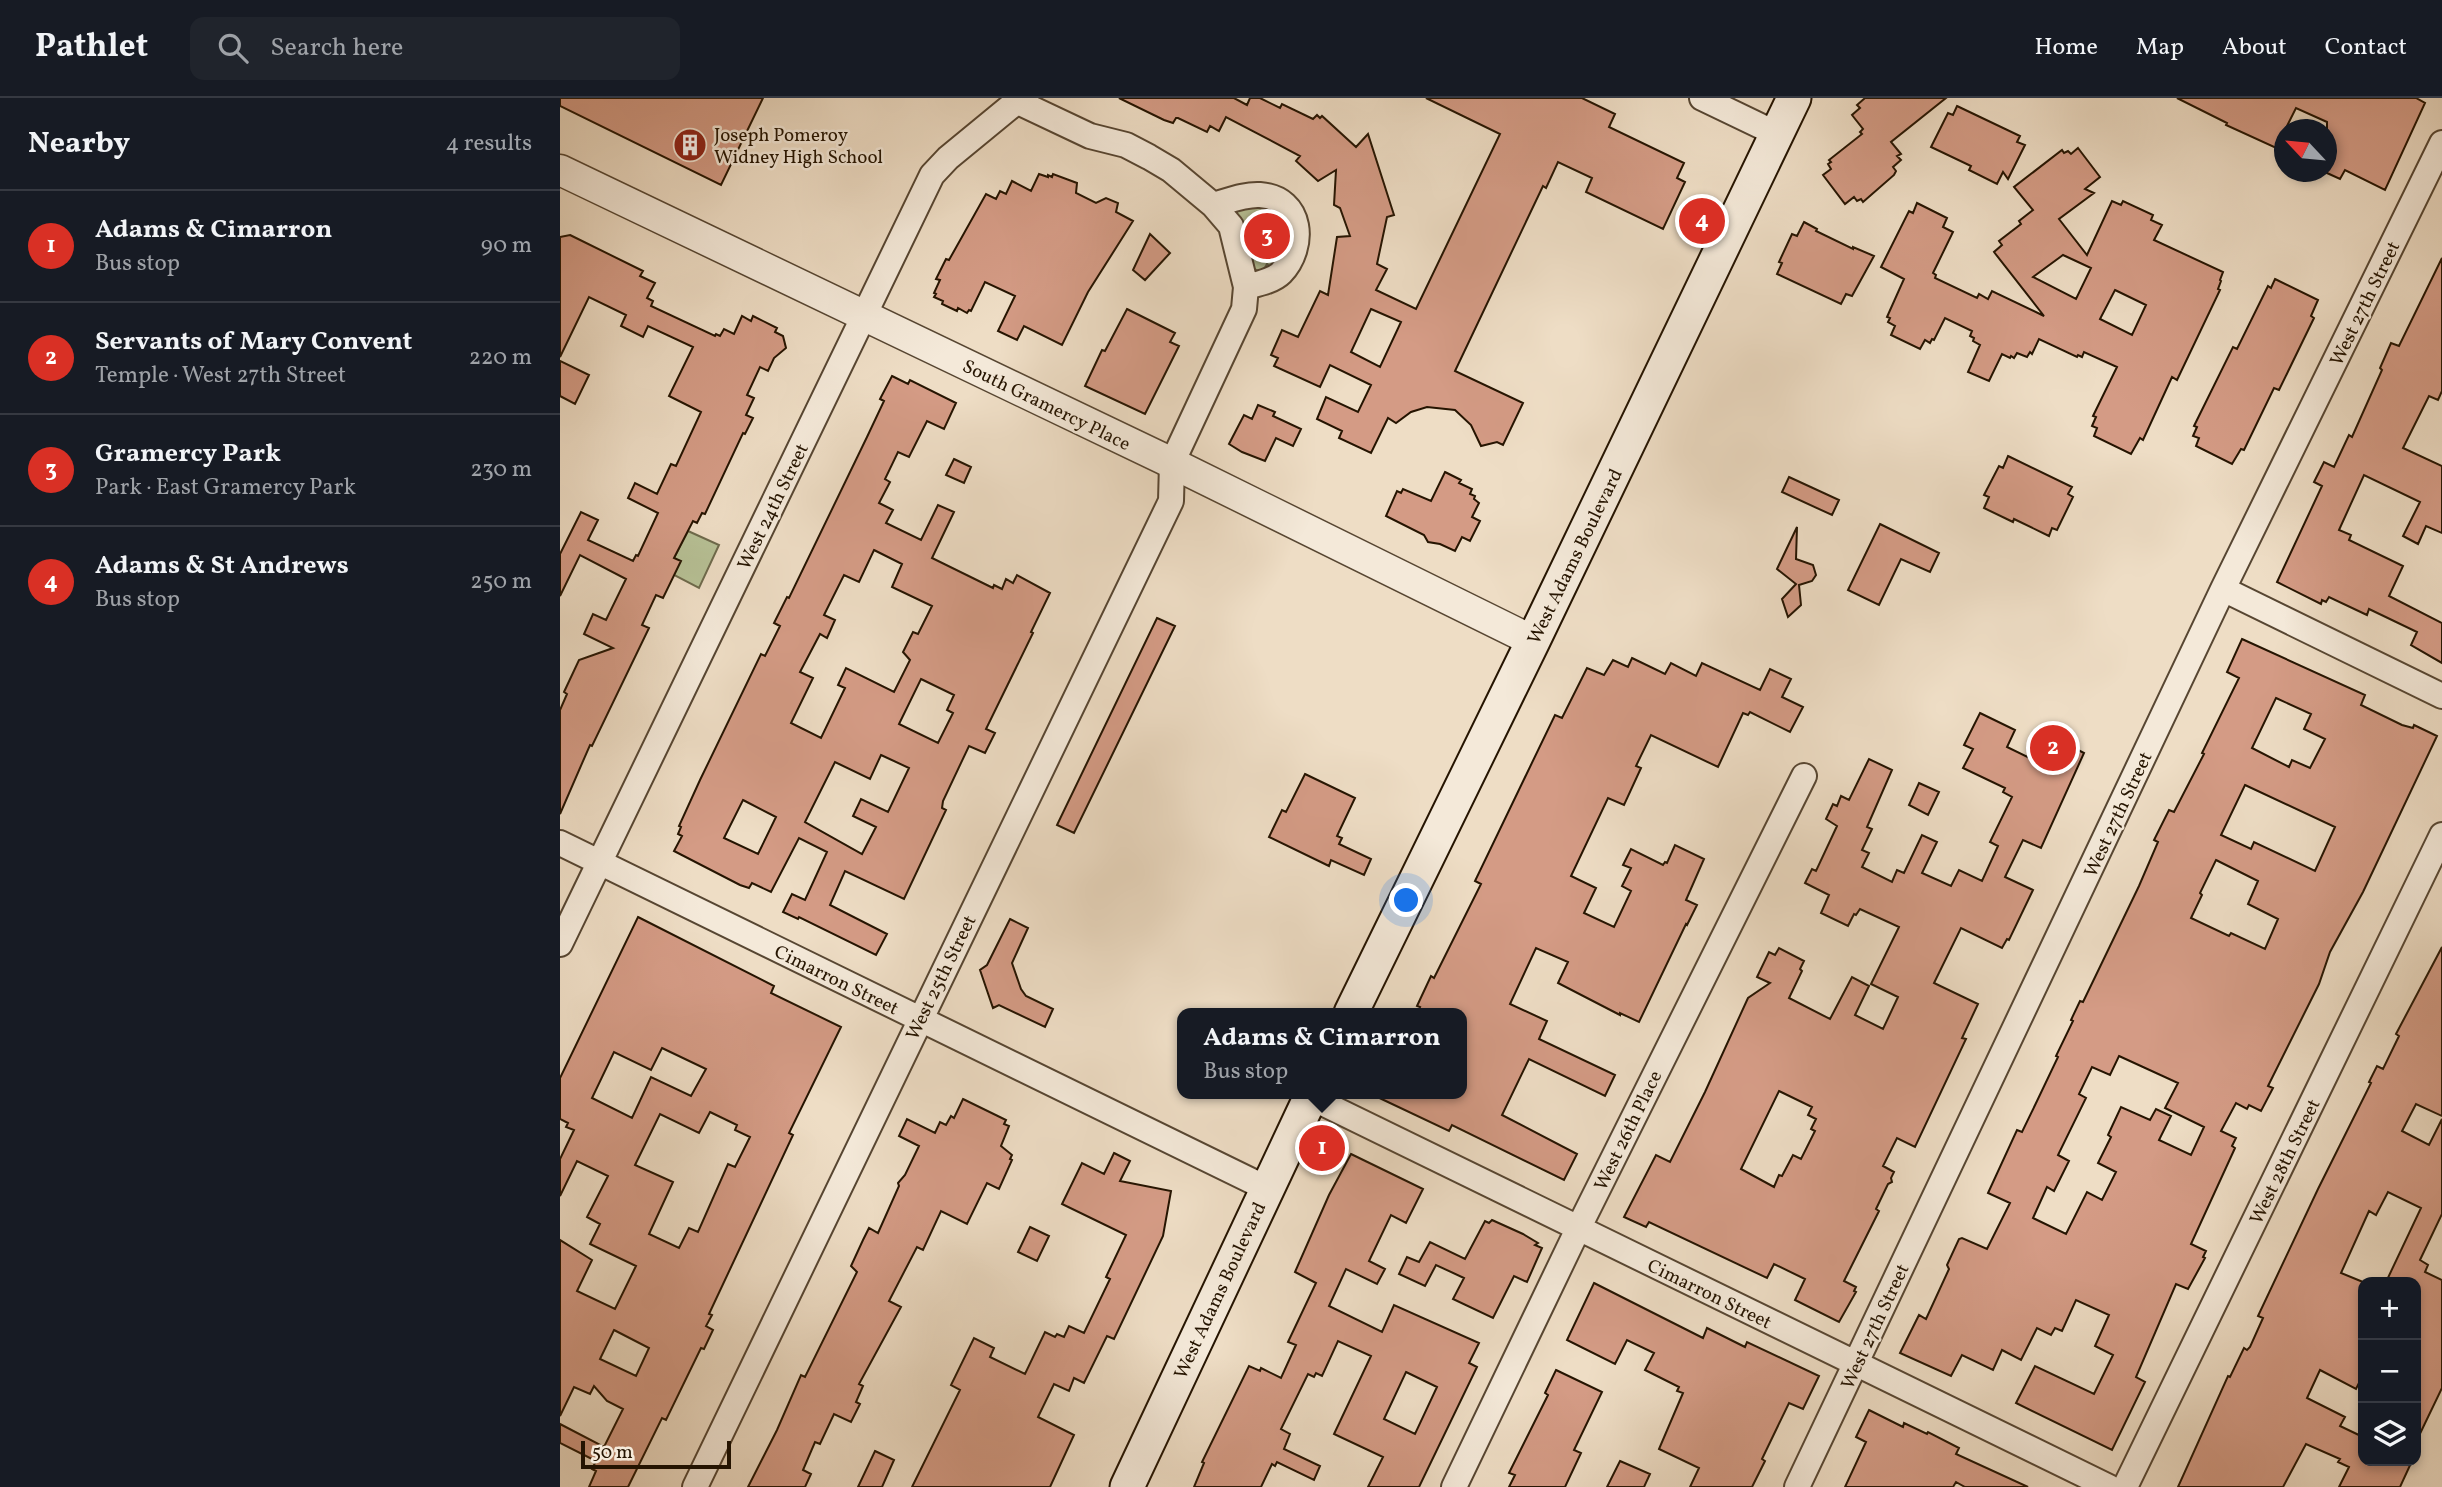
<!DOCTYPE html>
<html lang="en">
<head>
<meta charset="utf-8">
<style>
  :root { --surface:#171b24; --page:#20242c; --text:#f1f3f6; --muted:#9ea1a6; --line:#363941; --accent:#d93025 }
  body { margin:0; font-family:Vollkorn,serif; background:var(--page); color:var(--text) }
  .controls { position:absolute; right:21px; bottom:21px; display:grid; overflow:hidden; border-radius:14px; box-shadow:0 4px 10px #0003 }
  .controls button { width:63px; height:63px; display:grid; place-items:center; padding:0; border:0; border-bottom:2px solid var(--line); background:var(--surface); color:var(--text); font:35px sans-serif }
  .compass { position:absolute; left:1714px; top:21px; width:63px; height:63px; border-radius:50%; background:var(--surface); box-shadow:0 4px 10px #0003; rotate:296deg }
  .scale { position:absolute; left:21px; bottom:18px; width:150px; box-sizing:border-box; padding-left:7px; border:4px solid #251401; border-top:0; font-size:19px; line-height:24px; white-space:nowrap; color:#251401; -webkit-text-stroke:5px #f4e9d9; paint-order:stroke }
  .you { position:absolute; left:847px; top:803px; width:24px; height:24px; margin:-18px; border:5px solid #fff; border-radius:50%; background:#1a73e8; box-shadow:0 0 0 10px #1a73e833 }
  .badge { display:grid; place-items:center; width:46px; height:46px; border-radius:50%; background:var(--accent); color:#fff; font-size:23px; font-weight:700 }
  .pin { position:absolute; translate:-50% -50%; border:4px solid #fff; box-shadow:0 2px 7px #0006 }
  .popup { position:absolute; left:617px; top:910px; width:290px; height:91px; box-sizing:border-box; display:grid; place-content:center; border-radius:14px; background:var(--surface); filter:drop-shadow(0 2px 5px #0005); font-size:23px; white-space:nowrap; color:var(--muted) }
  .popup b { font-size:26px; color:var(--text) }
  .popup::after { content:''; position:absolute; left:50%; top:100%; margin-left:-14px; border:14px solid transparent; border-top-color:var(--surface) }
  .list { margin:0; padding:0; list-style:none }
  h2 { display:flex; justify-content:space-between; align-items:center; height:91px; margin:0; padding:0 28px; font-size:30px }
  h2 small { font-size:23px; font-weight:400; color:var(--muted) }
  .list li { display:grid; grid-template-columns:46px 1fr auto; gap:21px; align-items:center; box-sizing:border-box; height:112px; padding:0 28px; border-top:2px solid var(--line) }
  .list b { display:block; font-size:26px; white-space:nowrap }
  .list p { margin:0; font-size:23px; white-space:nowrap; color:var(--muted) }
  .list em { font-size:23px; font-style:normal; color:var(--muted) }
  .icon { flex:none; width:38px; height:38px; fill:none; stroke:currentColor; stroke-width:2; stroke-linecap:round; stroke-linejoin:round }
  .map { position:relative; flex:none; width:1882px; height:1389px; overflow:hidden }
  header { display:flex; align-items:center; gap:42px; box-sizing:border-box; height:98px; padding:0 35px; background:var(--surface); border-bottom:2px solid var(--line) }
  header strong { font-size:33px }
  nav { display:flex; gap:38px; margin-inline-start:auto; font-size:24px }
  .search { width:490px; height:63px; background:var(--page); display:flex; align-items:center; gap:18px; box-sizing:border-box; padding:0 24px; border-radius:14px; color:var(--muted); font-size:26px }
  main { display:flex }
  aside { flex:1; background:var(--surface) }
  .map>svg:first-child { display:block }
  .green { fill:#b7c196; stroke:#6e6a4c; stroke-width:2 }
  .building { fill:#d49b85; stroke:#251401; stroke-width:2; fill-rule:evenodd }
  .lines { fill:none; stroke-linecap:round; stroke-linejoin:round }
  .minor-casing { stroke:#574632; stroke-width:28 }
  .tertiary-casing { stroke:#574632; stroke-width:33 }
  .secondary-casing { stroke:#251401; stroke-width:37 }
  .minor { stroke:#f4e9d9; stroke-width:24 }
  .tertiary { stroke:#f4e9d9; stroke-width:30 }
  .secondary { stroke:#f4e9d9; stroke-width:33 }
  .labels { text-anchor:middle; stroke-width:5; stroke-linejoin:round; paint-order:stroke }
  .poi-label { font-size:19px; fill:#251401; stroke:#f4e9d9; text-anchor:start }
  .street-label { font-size:19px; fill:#251401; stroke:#f4e9d9 }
</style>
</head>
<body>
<header>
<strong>Pathlet</strong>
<div class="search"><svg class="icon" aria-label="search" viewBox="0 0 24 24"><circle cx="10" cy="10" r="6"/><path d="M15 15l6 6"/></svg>Search here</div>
<nav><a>Home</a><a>Map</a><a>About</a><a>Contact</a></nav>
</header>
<main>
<aside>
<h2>Nearby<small>4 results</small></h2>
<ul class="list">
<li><span class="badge">1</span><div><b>Adams &amp; Cimarron</b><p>Bus stop</p></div><em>90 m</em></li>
<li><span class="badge">2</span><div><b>Servants of Mary Convent</b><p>Temple · West 27th Street</p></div><em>220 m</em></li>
<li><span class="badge">3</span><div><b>Gramercy Park</b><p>Park · East Gramercy Park</p></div><em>230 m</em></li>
<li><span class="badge">4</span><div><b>Adams &amp; St Andrews</b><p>Bus stop</p></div><em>250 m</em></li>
</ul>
</aside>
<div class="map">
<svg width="1882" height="1389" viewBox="0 0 1882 1389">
  <rect width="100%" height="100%" fill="#eeddc5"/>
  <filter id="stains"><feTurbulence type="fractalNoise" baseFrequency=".00286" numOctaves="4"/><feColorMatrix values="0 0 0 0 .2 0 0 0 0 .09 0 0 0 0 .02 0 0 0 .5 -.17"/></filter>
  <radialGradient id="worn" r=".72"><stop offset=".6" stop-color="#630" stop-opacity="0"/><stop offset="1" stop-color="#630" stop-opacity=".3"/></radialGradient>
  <path class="green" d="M699,102L728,122L727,155L710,169L707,166L702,175L693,170L676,127L674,109Z
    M128,433L159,447L139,490L114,477V460Z"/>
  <path class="building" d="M0,0H203L161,87L0,8Z
    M559,0H674L687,7L690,0H700L720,10L722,6L753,21L757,17L760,20L762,18L796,49L808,36L834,117L827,119L817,166L827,171L816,192L856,211L940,36L866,0H1022L1055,16L1049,29L1124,65L1117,80L1125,84L1103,131L1026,94L1032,80L998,64L986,90L983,88L895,273L963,305L943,347L937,344L921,348L911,327L895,312L867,309L851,314L836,325L828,320L811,355L779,340L782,333L757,321L766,299L798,314L811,287L770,267L760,289L714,268L718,260L711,257L722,232L738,239L760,193L768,197L777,139L790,138L780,110L774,107L776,72L758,83L736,63L740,58L666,19L659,33L650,28L647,34L618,20H616L613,25L604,22ZM811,211L841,224L820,269L791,254Z
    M1305,0H1386L1331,44L1341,56L1337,58L1341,62L1333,69L1336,73L1334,77L1303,104L1301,101L1297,103L1294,99L1285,106L1263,77L1271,71L1268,66L1271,64L1269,62L1302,36L1300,34L1303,31L1292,17L1300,10L1297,7Z
    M1617,0H1856L1865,5L1825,92L1785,72L1780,81L1767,75V24L1736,10L1725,32V54L1666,27L1667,25Z
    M1397,8L1460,38L1457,44L1465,47L1448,81L1443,74L1437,86L1409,72L1411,68L1371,49L1388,15L1393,17Z
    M1518,50L1540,79L1525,91L1534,95L1499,121L1527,157L1552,103L1561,107L1563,103L1593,117L1591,122L1602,127L1594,142L1663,174L1660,182L1661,183L1658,191L1660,192L1617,282L1612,279L1583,342L1580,340L1571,356L1534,338L1537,330L1532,328L1536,319L1533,318L1557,269L1524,254L1522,259L1518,257L1517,259L1479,241L1472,256L1470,254L1467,259L1457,255L1454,260L1451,258L1450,260L1442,256L1429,283L1408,274L1420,247L1413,243L1414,240L1410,238L1412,233L1385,220L1374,242L1372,241L1370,245L1365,242L1360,251L1331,237L1335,228L1328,224L1330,220L1327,219L1344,181L1321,169L1349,113L1353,115L1357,105L1387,120L1383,129L1393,134L1373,175L1376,177L1375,180L1417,200L1419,196L1428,201L1432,193L1484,218L1434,154L1442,147L1439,143L1461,126L1459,123L1473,112L1454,89L1502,52L1504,55L1508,53L1511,56ZM1503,157L1531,170L1516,201L1473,179ZM1555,192L1586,207L1572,237L1540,221Z
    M479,76L488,79V77L492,79L493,76L517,85L516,95L536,105L546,100L558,105L556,114L573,123L528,194L502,247L464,228L457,242L438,233L455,198L425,184L411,213L409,212L407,215L398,210L397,213L382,206L383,203L374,199L376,196L374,195L380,182L376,181L386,161L389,162L426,96L436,101L440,93L446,96L452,83L471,93Z
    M1244,124L1257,131L1256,133L1293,151V149L1314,158L1292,198L1286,196L1281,206L1217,176L1222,165L1219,164L1232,136L1237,138Z
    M590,136L610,155L585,182L573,172Z
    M10,137L83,173L80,178L95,185L87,200L93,203L91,208L155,238L156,236L160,238L164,231L174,236L182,218L191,223L193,218L217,230L215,234L223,238L226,250L214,260L208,273L200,269L187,297L194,300L186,317L193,320L185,336L183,335L145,416L142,415L137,425L133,423L114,460L121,463L103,500L96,497L82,527L89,530L32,648L30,647L0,716V612L7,596L4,594L19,562L53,550L24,536L33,516L46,522L66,481L20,457L0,498V456L21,414L38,422L28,442L73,463L76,457L78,458L98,415L68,400L75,385L97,396L111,366L116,368L141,314L109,298L133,249L88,228L83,239L61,228L66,217L29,199L0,259V139Z
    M1882,160V293L1878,302L1869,298L1843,350L1882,368V435L1866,428L1858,446L1843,438L1860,404L1804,377L1779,432L1791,437L1789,442L1843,468L1829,498L1882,525V565L1851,547L1857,534L1809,511L1807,517L1769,499L1766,504L1762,502L1761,506L1717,484L1762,388L1754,384L1764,364L1774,369L1789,337L1792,339L1822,272L1820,270L1831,245L1839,248Z
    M1715,181L1758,202L1751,218L1754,220L1719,292L1714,290L1684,352L1681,351L1672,366L1636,348L1639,340L1633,338L1637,329L1634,328L1673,249L1677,251L1708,188L1711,190Z
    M567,211L615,235L610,244L619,248L585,316L525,288L542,252L545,253Z
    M0,263L29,277L15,306L0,298Z
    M332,278L348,286L350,282L396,305L384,331L367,323L349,359L338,354L325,381L330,384L319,405L333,412L326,425L361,442L378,407L394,414L372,460L433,490L434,487L442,491L446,481L453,485L457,477L490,495L471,534L473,535L426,631L435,635L425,655L409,648L383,703L382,710L386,712L344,801L285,773L270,807L327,836L316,857L239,819L238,821L223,814L232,796L245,802L267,754L239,740L211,794L192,785L189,790L180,787L114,753L122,738L118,736L121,729L119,728L140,682L201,556L205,558L220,528L214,525L227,499L229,500L307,339L324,303L320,301ZM314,452L342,466L332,489L372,508L358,536L353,534L343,554L350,562L334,594L286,570L278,587L285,590L261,640L231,625L253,580L240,574L260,536L267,540L275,522L264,517L284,477L299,484ZM361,581L394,597L387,612L393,615L378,645L339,626ZM321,657L349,670L328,714L301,701L293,718L316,729L302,756L245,724L275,664L310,681ZM183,702L216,719L198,756L164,740Z
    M698,307L715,314L713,318L741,331L733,348L716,340L705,363L682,354L669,346L684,317L692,321Z
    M1448,358L1512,389L1508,396L1513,399L1497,432L1492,430L1489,438L1454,421L1453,424L1424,410L1429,399L1424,397L1439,368L1443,370Z
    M394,361L411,369L404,385L386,377Z
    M885,374L901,382L899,385L912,391L910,396L915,398L914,401L919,405L912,419L920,423L910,443L902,439L895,453L880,446L868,444L864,437L826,418L837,393L841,395L843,391L871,403Z
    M1229,379L1279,402L1272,417L1222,394Z
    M1320,426L1379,455L1370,474L1341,461L1319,507L1288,492Z
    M1237,429L1236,461L1253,467L1256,477L1252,483L1239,487L1241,507L1228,519L1222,501L1236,486L1217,471Z
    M597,520L615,528L514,735L497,727Z
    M1682,541L1805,597L1801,607L1842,627L1853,630L1854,627L1877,638L1803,794L1770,854L1759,886L1708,988L1713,990L1701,1013L1689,1007L1687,1011L1676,1005L1661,1033L1676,1040L1672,1048L1675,1050L1631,1146L1646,1153L1643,1159L1645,1160L1628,1191L1616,1186L1576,1279L1585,1284L1552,1352L1456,1305L1475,1268L1534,1296L1553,1257L1535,1248L1549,1217L1516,1202L1502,1233L1495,1230L1491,1237L1477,1230L1461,1262L1442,1252L1433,1272L1402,1257L1391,1278L1340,1255L1359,1217L1366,1221L1389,1171L1387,1167L1399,1141L1402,1140L1427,1151L1450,1105L1428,1095L1457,1032L1462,1034L1477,1003L1498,959L1496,958L1513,923L1511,922L1520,903L1523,904L1579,788L1598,744L1594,742L1609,712L1614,714L1644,656L1642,655L1679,580L1667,574ZM1716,600L1751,616L1744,631L1765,641L1750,670L1732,662L1729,669L1692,650ZM1685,687L1775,729L1755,773L1694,744L1691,751L1661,737ZM1656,762L1698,783L1688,806L1718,821L1705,851L1671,835L1669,838L1631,820L1642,797L1640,795ZM1559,958L1618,985L1605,1010L1644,1029L1631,1057L1599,1042L1611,1018L1596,1011L1590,1022L1561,1009L1548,1037L1551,1039L1538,1065L1556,1074L1542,1102L1527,1094L1506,1136L1473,1120L1487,1089L1494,1093L1509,1063L1498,1057L1526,1000L1519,996L1532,969L1550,977Z
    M1072,560L1105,576L1111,565L1136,578L1142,565L1200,592L1210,571L1231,581L1222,599L1243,609L1230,634L1190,614L1188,617L1183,615L1158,669L1091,637L1076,668L1081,670L1064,707L1048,700L1011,778L1036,790L1024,815L1054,829L1071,793L1062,788L1071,770L1063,767L1071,751L1103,767L1105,764L1107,765L1115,747L1144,761L1126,802L1137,807L1127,827L1126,826L1079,924L1060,915V917L998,885L1008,864L976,850L950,906L987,923L979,941L1055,977L1045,998L969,961L942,1017L1017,1056L1004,1082L892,1027L889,1033L811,996H902V915H857L860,909L857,908L871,878L874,880L921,786L915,783L995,617L1002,620L1027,570L1044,577L1053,562L1068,569Z
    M1420,615L1455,632L1447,649L1490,670L1503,644L1524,655L1481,750L1463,742L1445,779L1473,792L1449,842L1447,841L1442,850L1401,830L1374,885L1418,906L1402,940L1406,941L1355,1049L1337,1040L1323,1068L1334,1074L1331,1080L1332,1084L1328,1086L1316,1111L1319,1113L1284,1183L1296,1189L1294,1193L1296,1194L1279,1224L1235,1202L1245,1181L1214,1166L1207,1180L1089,1124L1086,1129L1064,1119L1096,1057L1110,1064L1145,994L1188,900L1210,885L1197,879L1209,854L1215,857L1219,850L1244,863L1240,871L1242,873L1229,900L1270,921L1292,879L1309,888L1295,917L1323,931L1338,899L1311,886L1339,829L1300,811L1296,817L1294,816L1288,828L1261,815L1269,797L1245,785L1252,771L1256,773L1277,728L1266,721L1273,706L1277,708L1281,698L1289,702L1309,661L1332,672L1307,729L1312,731L1302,752L1309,755L1302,769L1332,784L1337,772L1344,775L1362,737L1377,744L1362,775L1391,788L1399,772L1422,783L1438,748L1430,744L1452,699L1443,694L1445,690L1403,670L1413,651L1404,647ZM1219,993L1252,1009L1248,1017L1256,1021L1251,1031L1255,1033L1241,1061L1233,1057L1222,1078L1219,1077L1214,1089L1181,1071Z
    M745,676L795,700L777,738L782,740L779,746L811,761L804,777L771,762L769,768L709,739L722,712L726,714Z
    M1359,685L1379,694L1368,717L1349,707Z
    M78,819L214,888L211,895L281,929L229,1035L233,1037L149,1216L152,1217L146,1228L153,1232L144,1251L141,1250L106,1322L102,1320L68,1389H29L36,1373L32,1371L36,1363L0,1345V1326L44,1349L63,1311L47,1303L34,1288L30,1296L14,1289L0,1318V1142L32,1162L17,1193L55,1211L76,1168L30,1146L40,1126L27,1119L48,1078L17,1063L0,1098V1061L14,1032L6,1029L8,1025L0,1021V980ZM102,950L146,971L131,998L91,979L72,1020L32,1000L54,954L91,972ZM150,1014L177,1027L175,1032L190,1039L175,1069L168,1066L138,1134L129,1130L119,1150L89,1136L113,1084L75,1067L100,1016L139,1035ZM54,1232L89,1250L76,1278L40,1261Z
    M450,821L468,830L452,865L461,891L466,898L493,911L485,929L439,907L433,910L420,872L427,867Z
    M1882,849V1018L1856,1006L1842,1033L1869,1047L1882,1021V1116L1860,1162L1868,1167L1865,1174L1882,1182V1290L1856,1344V1184H1826L1861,1110L1828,1094L1816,1117L1809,1113L1781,1175L1803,1184V1277L1796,1291L1760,1272L1747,1300L1785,1319L1780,1328L1803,1339V1363H1852L1840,1389H1779L1789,1369L1778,1364L1780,1361L1746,1346L1723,1389H1618L1668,1278L1670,1279L1684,1250L1687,1252L1690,1249L1703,1220L1698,1218L1758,1091L1811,985L1809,984L1817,968L1823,971L1839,938L1836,936Z
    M403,1001L446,1022L444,1026L449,1028L441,1048L452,1057L450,1061L452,1062L439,1091L427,1085L407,1126L381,1113L363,1152L357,1149L329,1203L341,1209L299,1286L303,1288L296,1304L300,1306L291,1324L274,1316L260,1346L255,1344L243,1372L251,1376L245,1389H188L217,1332L241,1277L245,1279L297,1174L291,1168L303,1142L309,1130L318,1135L339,1088L338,1085L345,1077L359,1048L339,1038L347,1021L375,1035L380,1024L386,1027L391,1018L394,1020Z
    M554,1055L570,1063L560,1083L611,1093L603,1138L554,1241L547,1238L524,1285L514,1280L509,1293L494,1286L478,1319L514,1337L490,1389H352L400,1292L391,1287L414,1240L434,1250L430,1259L465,1276L485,1234L495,1239L497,1236L504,1239L509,1228L524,1235L550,1181L546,1179L566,1137L502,1106L522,1065L544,1076Z
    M791,1056L863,1091L846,1125L831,1117L809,1163L825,1171L817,1186L786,1171L769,1208L822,1234L834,1207L919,1245L909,1265L917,1269L859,1389H808L823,1359L774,1336L811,1258L778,1243L762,1278L756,1275L754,1279L748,1276L721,1331L730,1336L724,1351L760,1368L754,1382L717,1364L715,1368L712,1366L701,1389H634L644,1365L642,1364L689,1268L700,1273L701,1270L721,1280L736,1247L728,1244L756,1185L735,1174L769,1097ZM846,1274L877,1289L855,1336L824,1321Z
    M932,1122L963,1136L978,1145L975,1147L982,1150L967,1184L954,1178L933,1220L893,1201L904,1180L876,1167L865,1188L839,1176L847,1159L859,1164L870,1144L905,1161L925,1123L929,1125Z
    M470,1129L489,1138L477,1163L458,1154Z
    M1034,1185L1143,1240L1147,1230L1185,1249L1187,1244L1259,1278L1243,1311L1229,1305L1202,1361L1205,1363L1192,1389H1130L1139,1370L1099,1351L1123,1295L1117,1293L1119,1289L1085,1272L1094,1255L1067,1242L1055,1266L1007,1242Z
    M996,1272L1042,1294L1014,1352L1021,1355L1005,1389H949L955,1377L949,1375L988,1297L985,1295Z
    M1309,1312L1343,1329L1344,1325L1367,1336L1368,1334L1399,1350L1396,1356L1468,1389H1405L1396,1384L1393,1389H1285L1306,1344L1296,1339Z
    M315,1353L334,1362L322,1389H298Z
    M1060,1363L1090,1376L1084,1389H1047Z"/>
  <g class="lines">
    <defs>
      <path id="minor" d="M1142,0L1217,36
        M653,107C668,103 685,96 700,97C743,100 746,149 721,175C713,183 697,186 686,189
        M1663,491L1882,598
        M0,745L706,1090
        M0,846L372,77L388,60L461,0
        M750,999L1549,1389
        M135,1389L611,403L612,365L684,211L686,189L671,128L653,107L611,72L589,59L566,47L530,38L458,4
        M894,1389L1018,1131L1244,678
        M1237,1389L1663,491L1882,45
        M1565,1389L1882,737"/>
      <path id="tertiary" d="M0,72L612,365L973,543"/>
      <path id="secondary" d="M791,915L973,543L1234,0
        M567,1389L752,996"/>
    </defs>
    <use href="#minor" class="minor-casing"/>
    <use href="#tertiary" class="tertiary-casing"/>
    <use href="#secondary" class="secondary-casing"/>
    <use href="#minor" class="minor"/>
    <use href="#tertiary" class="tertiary"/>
    <use href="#secondary" class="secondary"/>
  </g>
  <defs>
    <symbol id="building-disc" viewBox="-11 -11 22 22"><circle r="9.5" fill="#8f2418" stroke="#f4e9d9"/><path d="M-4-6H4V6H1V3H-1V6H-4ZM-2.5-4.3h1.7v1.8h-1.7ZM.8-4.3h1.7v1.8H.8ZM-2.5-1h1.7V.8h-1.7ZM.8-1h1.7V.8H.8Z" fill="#fff"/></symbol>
  </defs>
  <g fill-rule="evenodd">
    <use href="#building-disc" x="111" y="28" width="38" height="38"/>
  </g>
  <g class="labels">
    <g class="poi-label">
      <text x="154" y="43">Joseph Pomeroy<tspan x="154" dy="22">Widney High School</tspan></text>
    </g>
    <g class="street-label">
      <text transform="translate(1804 205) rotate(-64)" y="7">West 27th Street</text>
      <text transform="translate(487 306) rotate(26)" y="7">South Gramercy Place</text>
      <text transform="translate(212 408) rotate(-64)" y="7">West 24th Street</text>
      <text transform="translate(1014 458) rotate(-64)" y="7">West Adams Boulevard</text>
      <text transform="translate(1557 716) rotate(-65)" y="7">West 27th Street</text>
      <text transform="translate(380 879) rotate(-64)" y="7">West 25th Street</text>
      <text transform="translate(277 881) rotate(26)" y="7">Cimarron Street</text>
      <text transform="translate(1067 1032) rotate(-64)" y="7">West 26th Place</text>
      <text transform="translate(1724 1063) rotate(-64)" y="7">West 28th Street</text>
      <text transform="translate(659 1192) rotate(-65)" y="7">West Adams Boulevard</text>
      <text transform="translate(1150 1195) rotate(26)" y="7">Cimarron Street</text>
      <text transform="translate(1314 1228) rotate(-65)" y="7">West 27th Street</text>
    </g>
  </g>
  <rect width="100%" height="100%" filter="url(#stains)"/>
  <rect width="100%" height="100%" fill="url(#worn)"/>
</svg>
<div class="controls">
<button>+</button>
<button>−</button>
<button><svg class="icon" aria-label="layers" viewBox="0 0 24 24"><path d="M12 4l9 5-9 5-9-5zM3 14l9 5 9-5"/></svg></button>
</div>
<svg class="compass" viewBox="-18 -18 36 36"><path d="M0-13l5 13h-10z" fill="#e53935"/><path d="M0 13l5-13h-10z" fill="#9ea1a6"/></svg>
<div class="scale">50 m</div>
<div class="you"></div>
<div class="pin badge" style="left:762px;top:1050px">1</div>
<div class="popup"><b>Adams &amp; Cimarron</b>Bus stop</div>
<div class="pin badge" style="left:1493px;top:650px">2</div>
<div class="pin badge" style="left:707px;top:138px">3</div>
<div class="pin badge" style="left:1142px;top:123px">4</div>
</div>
</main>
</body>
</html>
